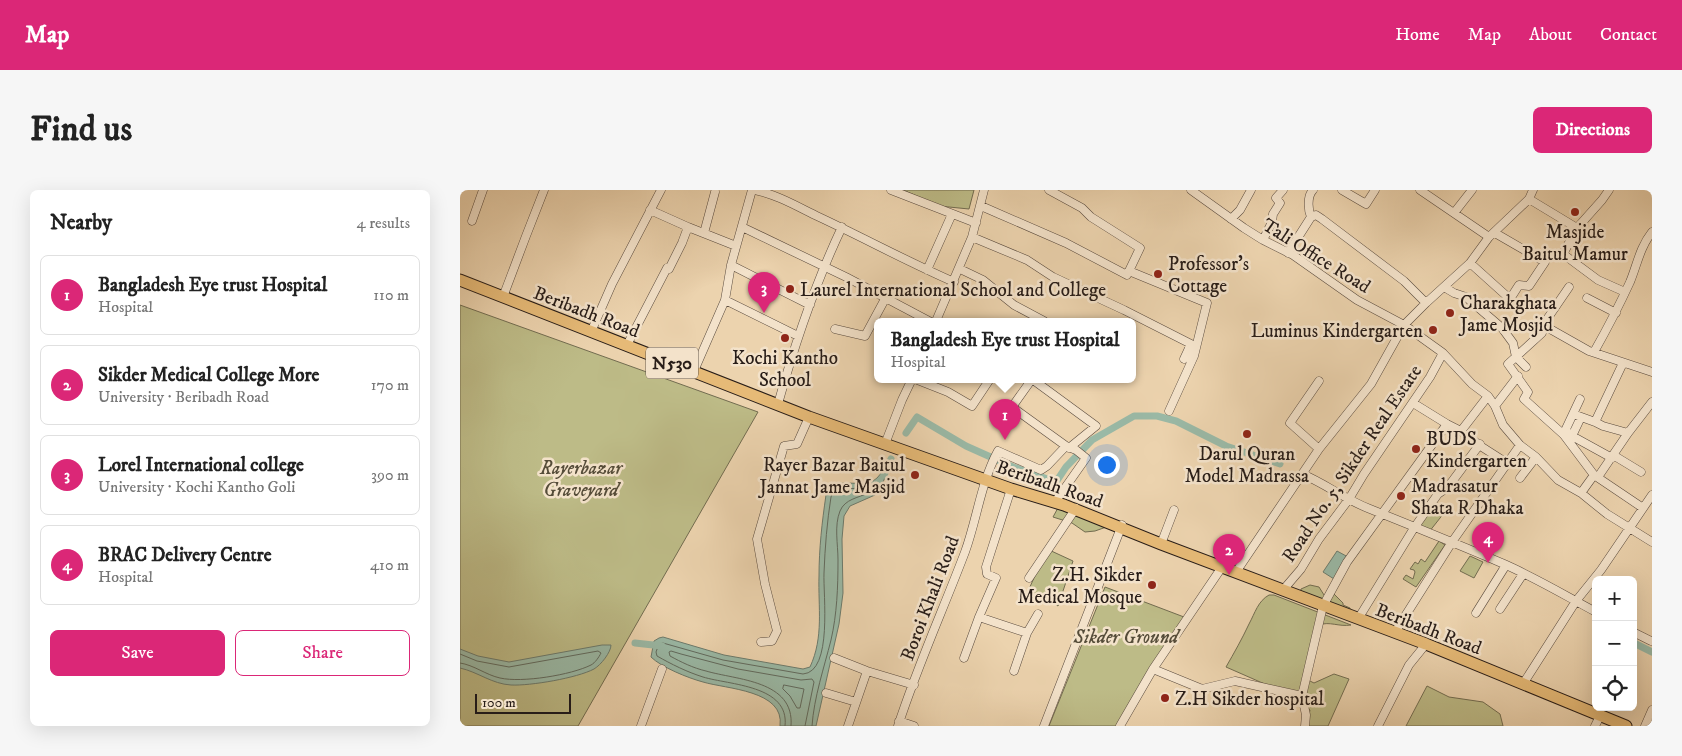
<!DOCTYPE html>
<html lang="en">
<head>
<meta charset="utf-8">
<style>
  :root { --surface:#fff; --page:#f6f6f6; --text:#222; --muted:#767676; --line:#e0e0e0; --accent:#db2777 }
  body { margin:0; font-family:"IM FELL DW Pica",serif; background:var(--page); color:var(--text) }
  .controls { position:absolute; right:15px; bottom:15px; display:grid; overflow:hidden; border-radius:8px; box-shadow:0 5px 20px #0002 }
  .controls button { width:45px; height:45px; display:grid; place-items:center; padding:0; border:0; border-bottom:1px solid var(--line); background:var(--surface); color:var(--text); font:25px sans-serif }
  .scale { position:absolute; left:15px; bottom:12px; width:96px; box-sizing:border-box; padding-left:5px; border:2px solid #281d18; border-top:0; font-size:14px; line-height:18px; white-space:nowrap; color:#281d18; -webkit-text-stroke:4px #f3e2ca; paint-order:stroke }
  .you { position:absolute; left:646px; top:274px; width:18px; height:18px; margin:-12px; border:4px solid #fff; border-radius:50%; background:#1a73e8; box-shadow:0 0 0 8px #1a73e833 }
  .badge { display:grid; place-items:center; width:32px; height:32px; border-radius:50%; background:var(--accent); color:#fff; font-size:16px; font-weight:700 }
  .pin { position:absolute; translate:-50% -41px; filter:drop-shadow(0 1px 2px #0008) }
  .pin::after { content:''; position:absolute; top:26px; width:18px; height:15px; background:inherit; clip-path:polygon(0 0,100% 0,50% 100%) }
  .popup { position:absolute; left:414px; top:128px; width:262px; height:65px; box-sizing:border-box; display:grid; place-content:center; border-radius:8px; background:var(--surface); filter:drop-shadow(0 1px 4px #0005); font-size:16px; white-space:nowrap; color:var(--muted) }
  .popup b { font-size:19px; color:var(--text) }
  .popup::after { content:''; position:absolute; left:50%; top:100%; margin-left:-10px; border:10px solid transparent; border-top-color:var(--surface) }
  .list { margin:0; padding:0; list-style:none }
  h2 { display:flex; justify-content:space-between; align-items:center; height:65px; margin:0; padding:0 20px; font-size:21px }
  h2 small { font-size:16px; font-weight:400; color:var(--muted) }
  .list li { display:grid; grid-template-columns:32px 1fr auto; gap:15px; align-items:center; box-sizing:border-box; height:80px; margin:0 10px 10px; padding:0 10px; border:1px solid var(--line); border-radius:8px }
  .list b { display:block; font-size:19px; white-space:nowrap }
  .list p { margin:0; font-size:16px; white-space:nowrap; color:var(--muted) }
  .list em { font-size:16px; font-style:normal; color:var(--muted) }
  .actions { display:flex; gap:10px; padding:15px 20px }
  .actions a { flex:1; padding:11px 0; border:1px solid var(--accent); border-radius:8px; text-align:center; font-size:18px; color:var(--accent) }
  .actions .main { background:var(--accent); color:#fff }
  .icon { flex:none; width:28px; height:28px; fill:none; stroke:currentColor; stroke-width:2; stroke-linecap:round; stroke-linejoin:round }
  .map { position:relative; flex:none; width:1192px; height:536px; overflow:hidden; border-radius:8px }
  header { display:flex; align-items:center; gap:30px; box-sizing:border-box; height:70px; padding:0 25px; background:var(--accent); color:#fff }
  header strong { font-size:24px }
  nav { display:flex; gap:28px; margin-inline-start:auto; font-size:18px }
  .intro { display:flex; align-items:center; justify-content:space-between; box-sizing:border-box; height:120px; padding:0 30px }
  h1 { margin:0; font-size:35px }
  .button { padding:12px 22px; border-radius:8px; background:var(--accent); color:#fff; font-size:18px; font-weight:700 }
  main { display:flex; gap:30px; padding:0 30px }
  aside { flex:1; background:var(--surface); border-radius:8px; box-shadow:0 5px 20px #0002 }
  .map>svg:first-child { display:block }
  .green { fill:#bdbb87; stroke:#726c50 }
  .water { fill:#9ab9a6; stroke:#6c7b6d }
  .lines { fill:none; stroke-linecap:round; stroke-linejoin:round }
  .shore { stroke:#616b5f; stroke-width:1 }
  .canal { stroke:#9ab9a6; stroke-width:7 }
  .minor-casing { stroke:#594a3e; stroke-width:9 }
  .highway-casing { stroke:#281d18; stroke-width:13 }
  .minor { stroke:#f3e2ca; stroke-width:8 }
  .highway { stroke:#e6ba77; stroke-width:11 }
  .poi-dot { fill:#8f2418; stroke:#f3e2ca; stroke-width:2 }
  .labels { text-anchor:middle; stroke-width:5; stroke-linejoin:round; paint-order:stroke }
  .shield { fill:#f3e2ca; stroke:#65584d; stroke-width:1 }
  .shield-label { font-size:18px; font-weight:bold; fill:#281d18 }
  .poi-label { font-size:19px; fill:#281d18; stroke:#f3e2ca; text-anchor:start }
  .street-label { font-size:19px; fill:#281d18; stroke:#f3e2ca }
  .park-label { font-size:19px; font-style:italic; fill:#554c39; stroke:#f3e2ca }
</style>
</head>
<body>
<header>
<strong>Map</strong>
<nav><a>Home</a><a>Map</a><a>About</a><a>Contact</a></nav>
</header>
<div class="intro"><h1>Find us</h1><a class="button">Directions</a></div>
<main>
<aside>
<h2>Nearby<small>4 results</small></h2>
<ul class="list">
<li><span class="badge">1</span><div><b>Bangladesh Eye trust Hospital</b><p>Hospital</p></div><em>110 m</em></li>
<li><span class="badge">2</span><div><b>Sikder Medical College More</b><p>University · Beribadh Road</p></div><em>170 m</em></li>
<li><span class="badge">3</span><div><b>Lorel International college</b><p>University · Kochi Kantho Goli</p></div><em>390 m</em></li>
<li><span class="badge">4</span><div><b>BRAC Delivery Centre</b><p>Hospital</p></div><em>410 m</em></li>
</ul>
<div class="actions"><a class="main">Save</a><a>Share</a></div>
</aside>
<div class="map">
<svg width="1192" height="536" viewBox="0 0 1192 536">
  <rect width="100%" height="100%" fill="#ecd3ae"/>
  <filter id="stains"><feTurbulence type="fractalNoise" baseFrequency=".004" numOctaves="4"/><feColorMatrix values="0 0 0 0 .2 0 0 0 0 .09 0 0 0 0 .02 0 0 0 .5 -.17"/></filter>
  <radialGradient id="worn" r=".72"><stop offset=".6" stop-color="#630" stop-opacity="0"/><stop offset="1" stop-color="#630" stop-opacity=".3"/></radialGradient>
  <path class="green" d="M443,0H514L509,19L479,16Z
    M0,115L298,222L118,536H0Z
    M973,313L984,323L969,342L956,336Z
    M599,316L652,335L635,341L625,342L612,333L593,327Z
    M979,351L985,355L956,397L943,389L946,385L953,389L955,382L954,380L950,379L955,372L958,374L961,369L965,372Z
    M587,359L613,371L598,416L586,408L582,413L580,412L582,408L569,399Z
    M1010,366L1023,372L1014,388L1000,381Z
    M850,395L859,397L864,405L874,404L883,413V415L890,418L891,426L840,406L841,399Z
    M645,397L724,427L659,536H589Z
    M809,405H814L891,435C878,437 870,431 859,435L844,488L854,493L874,484L889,489L868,536H847L850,520L843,517L832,506L766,477C774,463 782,449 789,434C795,423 798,411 809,405Z
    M967,496L989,507L1023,512L1040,524L1043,536H946Z"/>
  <path class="water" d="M427,278L424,290L415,305L390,316L384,326L382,349L383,403L379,434L356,536H320C325,500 266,499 243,492C228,488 201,477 191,467L194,451L199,448L203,447L264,465L343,479L350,477C364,447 358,417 359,386C359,359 362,332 366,305C374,285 396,298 413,291C419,288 421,281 427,278Z
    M877,361L888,367L874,389L863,382Z
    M142,455H151C151,462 141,475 134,479C117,488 70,496 51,495C32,494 18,482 0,478V459L18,466L49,472Z"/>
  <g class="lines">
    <path class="shore" d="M0,464L17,471L49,477L138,461L141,463C139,467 135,473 131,475C111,485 62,493 40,488C26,485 14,475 0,473
      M324,495L344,499L340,518H337L330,506L323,499Z
      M325,536C330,495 269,495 243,487C227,482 211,474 197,466L196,462L199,454L203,453L263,470L343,484C373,482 363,404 364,383C365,357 367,332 371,307L373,302L377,299L408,298L410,301L408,303C398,308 385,309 380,321C374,336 378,354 378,370C378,397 377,424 371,450C364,478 354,507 352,536
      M331,536C335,490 276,490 246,481C233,478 221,472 210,466L209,462L211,461L221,464L278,479L341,490L352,489L354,492L345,536"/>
    <path class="canal" d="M446,243L457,227L506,256L553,277L596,292L606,277L632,250L674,226H697L716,231L766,256L820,274
      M424,285L431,269
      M175,453L202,456
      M1174,453L1192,462"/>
    <defs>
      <path id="minor" d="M295,0C318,5 338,17 359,27C404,48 448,72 494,92
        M431,0L516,33
        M589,0L622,18L631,27L680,58L669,81
        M731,0L784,38L803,50L833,65L897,110L944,135L983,163L1012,194L1028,206L1035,216L1043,235L1060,255L1076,267L1098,290L1121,303L1147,324L1192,352
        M882,0L906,14L915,0
        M960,0L1029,47
        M1149,0L1142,10L1117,38L1103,64L1138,90L1165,102
        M1069,9L1117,38
        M521,16L606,53L667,85L669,81L747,113L734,166L709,221
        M994,23L1012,0
        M851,27L856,25L862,29L944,91L966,113
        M771,29L780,20L791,0
        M12,31L23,0
        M228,37L276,56
        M282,37L386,87L469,131
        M244,43L255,2
        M512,47L567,70L593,87L664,120L731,154L724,169
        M803,50L812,32L813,24L820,13L816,8L823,0
        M828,63L851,27C848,20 847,6 853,0
        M1010,73L1050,109L1059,95L1069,96L1085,72L1035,43
        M271,75L350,115
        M500,79L523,90L554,115L584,131
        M467,80L492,24
        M984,97L994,103L1006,107L1042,138L1053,153L1056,167L1066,177
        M43,107L66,46L84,0
        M1127,108L1156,123
        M265,110L338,146
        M476,131L512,47L524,0
        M1083,135L1109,97
        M375,139L405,146L425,109
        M131,142L152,94L201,0
        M167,155L207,78L209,79L222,53L228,37L190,20
        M1134,162C1147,139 1159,116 1170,92C1177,75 1180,57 1192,42
        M234,181L265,110L271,75L292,0
        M455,189L488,202L512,216L530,189
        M572,189L552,217L606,256L616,260L626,268L595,312
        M572,189L636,236L609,258
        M859,191L830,233L859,259
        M953,213L987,234L1001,241L1022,257L1047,273
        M318,214C335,153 355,94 382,37
        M1035,216L1058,186
        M1113,224L1135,232L1163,173
        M1135,232L1143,236L1168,243
        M1105,240L1112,246L1152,268
        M1001,241L1028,206
        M1104,243L1120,209
        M1112,246L1121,227
        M425,254L442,210L452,189
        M1153,265L1181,282
        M842,284C866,294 886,310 910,319C955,337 1000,355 1044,374C1076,388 1106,406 1136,422
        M1138,287L1168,243L1192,212
        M1060,288L1076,267
        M1121,303L1134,285
        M1183,318L1134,285L1104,245L1064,209L1068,202L1048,174L1082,143L1083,135L1129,161L1192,182
        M701,354L714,320
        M776,382L859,259L911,194L944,135L966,113L1010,73L1029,47L1069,9L1073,0
        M569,388L616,318
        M823,400L841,379L859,349L889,309L904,284L970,187L983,163
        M1040,419L1063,384
        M1016,423L1046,375
        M519,427L567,443
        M898,429L954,338L978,304L988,297L1020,254
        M935,442L992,352L1060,255
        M1173,442L1191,451
        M301,452L312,451L317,441L305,394L297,349L324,256L337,254L349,227
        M374,468L407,481L454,495
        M504,468L519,427L536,388L527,384L526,377L551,299
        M693,479L742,499L775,491L842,506
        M554,481L567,443L578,424
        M1063,494L1116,411L1141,380L1192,305
        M366,503L396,512
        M439,531L454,536
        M181,536L202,479
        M388,536L407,481
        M438,536C457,477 483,420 505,362C517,329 521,292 538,261L581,280L587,276L606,256
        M584,536L662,335
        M660,536L693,479L762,377
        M845,536L846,525L842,506L863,416L887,372L987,234
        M918,536L949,475L966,454
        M1135,536L1140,526
        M1185,536L1192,520"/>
      <path id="highway" d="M0,90L349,227L551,299L604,315L701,354L966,454L1166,536"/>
    </defs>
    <use href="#minor" class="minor-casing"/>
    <use href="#highway" class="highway-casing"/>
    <use href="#minor" class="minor"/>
    <use href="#highway" class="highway"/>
  </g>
  <g class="poi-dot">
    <circle cx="1115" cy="22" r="5"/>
    <circle cx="698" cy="84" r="5"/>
    <circle cx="330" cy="99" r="5"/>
    <circle cx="990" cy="123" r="5"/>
    <circle cx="973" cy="140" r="5"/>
    <circle cx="325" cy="148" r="5"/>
    <circle cx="787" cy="244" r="5"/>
    <circle cx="956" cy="259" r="5"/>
    <circle cx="455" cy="285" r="5"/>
    <circle cx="941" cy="306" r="5"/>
    <circle cx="692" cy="395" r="5"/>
    <circle cx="705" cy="508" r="5"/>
  </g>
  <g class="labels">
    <rect class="shield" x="186" y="157.5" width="52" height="31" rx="4"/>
    <g class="shield-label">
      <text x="212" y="179">N530</text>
    </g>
    <g class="poi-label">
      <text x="1115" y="48" text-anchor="middle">Masjide<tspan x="1115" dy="22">Baitul Mamur</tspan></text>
      <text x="708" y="80">Professor's<tspan x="708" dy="22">Cottage</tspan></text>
      <text x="340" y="106">Laurel International School and College</text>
      <text x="1000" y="119">Charakghata<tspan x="1000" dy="22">Jame Mosjid</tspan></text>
      <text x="963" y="147" text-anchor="end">Luminus Kindergarten</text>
      <text x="325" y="174" text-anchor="middle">Kochi Kantho<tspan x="325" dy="22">School</tspan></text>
      <text x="966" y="255">BUDS<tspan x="966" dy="22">Kindergarten</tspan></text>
      <text x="787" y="270" text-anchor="middle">Darul Quran<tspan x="787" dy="22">Model Madrassa</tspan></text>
      <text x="445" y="281" text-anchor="end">Rayer Bazar Baitul<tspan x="445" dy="22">Jannat Jame Masjid</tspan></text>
      <text x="951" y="302">Madrasatur<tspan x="951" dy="22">Shata R Dhaka</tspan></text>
      <text x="682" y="391" text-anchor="end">Z.H. Sikder<tspan x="682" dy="22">Medical Mosque</tspan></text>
      <text x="715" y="515">Z.H Sikder hospital</text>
    </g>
    <g class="street-label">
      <text transform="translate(857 65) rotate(32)" y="7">Tali Office Road</text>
      <text transform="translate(127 121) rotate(21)" y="7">Beribadh Road</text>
      <text transform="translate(891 273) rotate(-56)" y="7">Road No. 5, Sikder Real Estate</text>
      <text transform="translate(590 293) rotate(19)" y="7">Beribadh Road</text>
      <text transform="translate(469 408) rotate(-69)" y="7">Boroi Khali Road</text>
      <text transform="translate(969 438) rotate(21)" y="7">Beribadh Road</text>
    </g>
    <g class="park-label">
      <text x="121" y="284">Rayerbazar<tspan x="121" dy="22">Graveyard</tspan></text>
      <text x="666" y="453">Sikder Ground</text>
    </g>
  </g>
  <rect width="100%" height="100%" filter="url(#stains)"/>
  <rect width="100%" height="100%" fill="url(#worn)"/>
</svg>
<div class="controls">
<button>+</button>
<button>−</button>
<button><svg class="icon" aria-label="locate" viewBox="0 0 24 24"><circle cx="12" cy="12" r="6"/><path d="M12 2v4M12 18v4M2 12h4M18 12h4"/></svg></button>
</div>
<div class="scale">100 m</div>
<div class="you"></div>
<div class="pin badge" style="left:545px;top:250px">1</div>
<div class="popup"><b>Bangladesh Eye trust Hospital</b>Hospital</div>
<div class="pin badge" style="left:769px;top:385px">2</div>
<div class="pin badge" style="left:304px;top:123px">3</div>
<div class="pin badge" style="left:1028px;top:373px">4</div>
</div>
</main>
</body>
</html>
